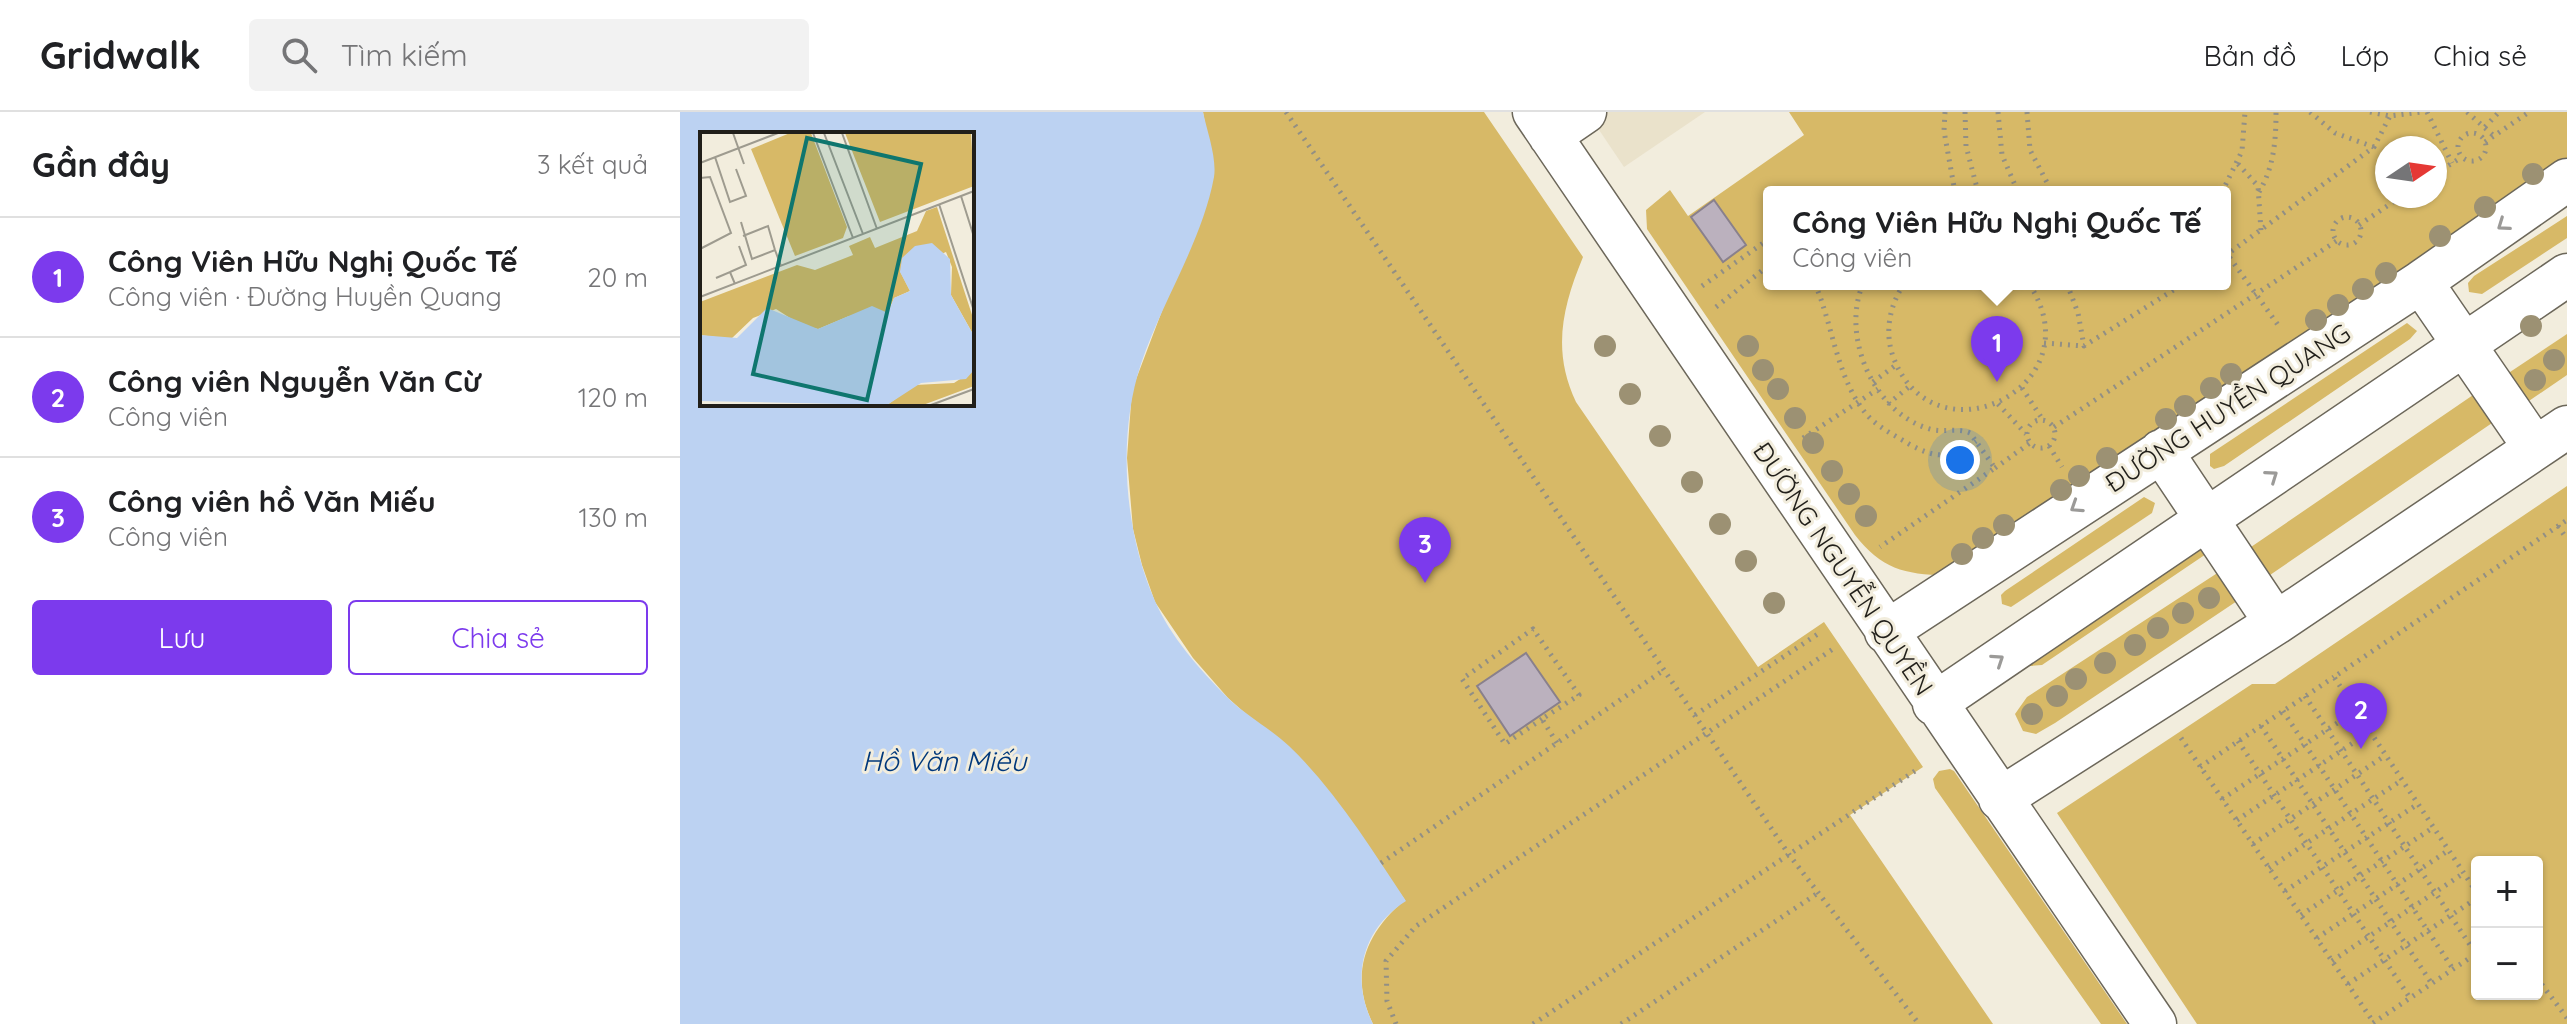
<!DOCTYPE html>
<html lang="vi">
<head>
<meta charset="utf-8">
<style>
  :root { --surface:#fff; --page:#f2f2f2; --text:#202124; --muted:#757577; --line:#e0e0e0; --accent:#7c3aed }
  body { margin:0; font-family:Quicksand,sans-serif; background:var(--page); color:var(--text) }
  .controls { position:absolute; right:24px; bottom:24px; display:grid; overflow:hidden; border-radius:8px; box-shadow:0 2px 6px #0004 }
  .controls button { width:72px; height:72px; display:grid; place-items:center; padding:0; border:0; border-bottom:2px solid var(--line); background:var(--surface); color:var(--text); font:40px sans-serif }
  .compass { position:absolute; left:1695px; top:24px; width:72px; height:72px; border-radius:50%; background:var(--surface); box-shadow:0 2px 6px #0004; rotate:77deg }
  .you { position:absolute; left:1280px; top:348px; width:28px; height:28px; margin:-20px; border:6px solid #fff; border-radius:50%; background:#1a73e8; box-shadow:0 0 0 12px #1a73e833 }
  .badge { display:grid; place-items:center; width:52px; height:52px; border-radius:50%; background:var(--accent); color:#fff; font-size:26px; font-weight:700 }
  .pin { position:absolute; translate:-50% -66px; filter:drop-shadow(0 2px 4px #0008) }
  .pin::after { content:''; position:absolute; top:42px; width:28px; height:24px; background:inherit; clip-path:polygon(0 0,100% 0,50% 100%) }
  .popup { position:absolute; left:1083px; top:74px; width:468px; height:104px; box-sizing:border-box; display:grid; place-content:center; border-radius:8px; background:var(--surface); filter:drop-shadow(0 2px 6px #0005); font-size:26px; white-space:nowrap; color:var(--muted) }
  .popup b { font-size:30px; color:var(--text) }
  .popup::after { content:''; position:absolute; left:50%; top:100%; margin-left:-16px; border:16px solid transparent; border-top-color:var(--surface) }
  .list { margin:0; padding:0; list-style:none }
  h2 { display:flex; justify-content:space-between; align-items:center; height:104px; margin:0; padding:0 32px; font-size:34px }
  h2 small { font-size:26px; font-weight:400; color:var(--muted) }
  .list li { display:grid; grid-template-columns:52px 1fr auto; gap:24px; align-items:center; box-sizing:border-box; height:120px; padding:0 32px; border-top:2px solid var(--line) }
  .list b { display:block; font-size:30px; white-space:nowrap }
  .list p { margin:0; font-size:26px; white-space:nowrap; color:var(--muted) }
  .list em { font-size:26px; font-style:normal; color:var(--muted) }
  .actions { display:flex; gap:16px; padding:24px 32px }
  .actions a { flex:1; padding:18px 0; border:2px solid var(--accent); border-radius:8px; text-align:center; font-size:28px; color:var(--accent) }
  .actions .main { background:var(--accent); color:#fff }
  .icon { flex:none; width:44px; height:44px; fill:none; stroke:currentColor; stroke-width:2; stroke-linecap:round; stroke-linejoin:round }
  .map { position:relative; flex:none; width:1887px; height:912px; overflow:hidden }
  header { display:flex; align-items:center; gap:48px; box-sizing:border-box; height:112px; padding:0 40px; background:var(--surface); border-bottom:2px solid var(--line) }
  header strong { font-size:38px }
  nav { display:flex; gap:44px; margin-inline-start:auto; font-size:28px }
  .search { width:560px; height:72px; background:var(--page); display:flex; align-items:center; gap:20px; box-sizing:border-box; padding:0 28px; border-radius:8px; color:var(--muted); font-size:30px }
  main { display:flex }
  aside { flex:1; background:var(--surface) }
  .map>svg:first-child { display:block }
  .built { fill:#eae2cb }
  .green { fill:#d7b967; fill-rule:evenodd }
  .water { fill:#bcd2f2; fill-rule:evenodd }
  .building { fill:#bbb1be; stroke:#89808c; stroke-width:2 }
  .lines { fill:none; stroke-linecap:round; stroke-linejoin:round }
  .minor-casing { stroke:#6c675a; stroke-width:45 }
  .path { stroke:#928f84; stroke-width:5; stroke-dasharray:2 6; stroke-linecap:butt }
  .minor { stroke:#fff; stroke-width:42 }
  .tree { fill:#9c9173 }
  .oneway { stroke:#9b9a98 }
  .labels { text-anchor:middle; stroke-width:6; stroke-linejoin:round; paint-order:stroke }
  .street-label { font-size:26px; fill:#211f1a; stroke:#f2eddd }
  .water-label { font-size:28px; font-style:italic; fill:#00387b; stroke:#f2eddd }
  .inset-road { fill:none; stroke:#9e9b8f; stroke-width:2 }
  .view { fill:#0f766e; fill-opacity:0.15; stroke:#0f766e; stroke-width:4 }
  .inset-edge { fill:none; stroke:#211f1a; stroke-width:4 }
</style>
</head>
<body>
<header>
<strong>Gridwalk</strong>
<div class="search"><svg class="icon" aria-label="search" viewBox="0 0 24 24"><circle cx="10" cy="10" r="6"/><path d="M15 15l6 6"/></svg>Tìm kiếm</div>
<nav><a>Bản đồ</a><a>Lớp</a><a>Chia sẻ</a></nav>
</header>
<main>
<aside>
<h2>Gần đây<small>3 kết quả</small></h2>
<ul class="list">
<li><span class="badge">1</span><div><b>Công Viên Hữu Nghị Quốc Tế</b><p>Công viên · Đường Huyền Quang</p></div><em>20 m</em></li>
<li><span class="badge">2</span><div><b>Công viên Nguyễn Văn Cừ</b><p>Công viên</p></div><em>120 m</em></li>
<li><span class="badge">3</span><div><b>Công viên hồ Văn Miếu</b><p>Công viên</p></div><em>130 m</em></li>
</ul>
<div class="actions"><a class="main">Lưu</a><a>Chia sẻ</a></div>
</aside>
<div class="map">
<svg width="1887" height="912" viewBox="0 0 1887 912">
  <rect width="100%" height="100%" fill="#f2eddd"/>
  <path class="built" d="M907,0H1025L944,55Z"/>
  <path class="green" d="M523,0H804L903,145C882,196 872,239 896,290L1078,555L1144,510L1243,655L1170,703L1313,912H693C669,863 685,821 725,788L637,665L548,586L513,546L475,490L462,453L453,417L447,346L452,278L485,191L510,136L534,63Z
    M1109,0H1887V53L1266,463C1224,463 1201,456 1175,423L967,117L966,98L990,78L1008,104L1124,23ZM1707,36H1755V84H1707ZM1089,80H1545V172H1089Z
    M1887,104V126L1802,182L1789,180L1788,171L1794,164Z
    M1727,211L1737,219L1730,227L1544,354L1534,357L1530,354V342Z
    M1887,222V263L1843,293L1824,264Z
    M1796,281L1815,309L1590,463L1571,435Z
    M1887,374V912H1517L1377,701L1572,572H1595ZM1797,750H1857V882H1797Z
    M1464,385L1475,391L1472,401L1331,495L1322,492L1321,483L1325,479Z
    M1519,424L1529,440L1362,553L1350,554L1347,550Z
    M1542,458L1560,487L1375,611L1356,622L1343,619L1335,602L1347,585Z
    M1270,657L1274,659L1447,912H1421L1255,676L1253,667L1259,659Z"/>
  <path class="water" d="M0,0H523C527,19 537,46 534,65C522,130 482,189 461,252C437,324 444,419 475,489C490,524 520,558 547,585C566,604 590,616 609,634C655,678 691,736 726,789C682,817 670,866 693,912H0ZM22,22H292V292H22Z"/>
  <path class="building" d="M1034,88L1066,133L1043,150L1011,105Z
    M846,541L880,590L830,624L797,574Z"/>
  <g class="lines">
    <defs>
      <path id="minor" d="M854,0L1475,912
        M870,24L905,0
        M1741,170L1855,336
        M1481,339L1596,511
        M1206,520L1741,170L1887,68
        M1254,592L1887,163
        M1320,687L1596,511L1887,315"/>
    </defs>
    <use href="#minor" class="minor-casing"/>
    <path class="path" d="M606,0L1110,744L1239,912
      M1265,0L1264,19L1275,80
      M1285,0L1286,34L1298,80
      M1318,0L1322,43L1338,80
      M1347,0L1350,38L1372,80
      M1630,0L1655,21L1694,35
      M1690,0L1710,4L1741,0
      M1747,0L1772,51
      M1787,0L1814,24
      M1805,15L1819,0
      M1778 35a14 14 0 1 1 28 0a14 14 0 1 1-28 0Z
      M1805,30L1849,0
      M1558,52L1578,74L1581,119
      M1755,62L1782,45
      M1542,80L1562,39L1565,0
      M1579,80C1594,55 1596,28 1596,0
      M1653 119a14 14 0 1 1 28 0a14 14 0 1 1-28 0Z
      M1679,113L1722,84
      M1545,139L1598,213
      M1545,144L1694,35L1710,4
      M1135,172C1153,213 1157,269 1188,304C1199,316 1216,324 1229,332C1256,347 1271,347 1296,329
      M1183,172C1160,225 1195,305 1254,318C1266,320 1278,316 1290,321L1315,356L1200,435
      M1224,172C1209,194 1204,222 1214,247C1256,354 1417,273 1349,172
      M1387,172L1398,201L1404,234L1503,172
      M1022,174L1089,127
      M1036,195L1089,153
      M1364,231L1404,234
      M1193,270L1216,253
      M1342,276L1363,308
      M1208,292L1230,274
      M1318,292L1346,322
      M1347 322a14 14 0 1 1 28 0a14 14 0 1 1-28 0Z
      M1374,315L1658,128
      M1123,326L1198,277
      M1369,334L1382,355
      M1315,356L1350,331
      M1878,414L1887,427
      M1625,584L1796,842
      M1603,599L1773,857
      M1015,603L1141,520
      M862,607L825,632L782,567L853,517L899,583L862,607L877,631
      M1581,614L1752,872
      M1501,626L1694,911
      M1558,629L1730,886
      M1520,655L1654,565
      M1542,687L1677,598
      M1557,708L1691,619
      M1573,732L1706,643
      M701,751L984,558
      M1589,756L1722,668
      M1605,779L1738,692
      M1797,781L1654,565L1887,408
      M1621,803L1754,715
      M1637,826L1769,738
      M1652,849L1784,761
      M1857,866L1887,906
      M1668,872L1797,786
      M1693,911L1797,841
      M716,912L707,889L706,849L736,814L1153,537
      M853,912L1235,659
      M941,912L1138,781"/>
    <use href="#minor" class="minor"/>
  </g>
  <g class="tree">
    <circle cx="1853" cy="62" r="11"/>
    <circle cx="1805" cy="95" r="11"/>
    <circle cx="1760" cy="124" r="11"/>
    <circle cx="1706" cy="161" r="11"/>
    <circle cx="1683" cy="177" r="11"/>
    <circle cx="1658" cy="193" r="11"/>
    <circle cx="1636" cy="208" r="11"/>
    <circle cx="1851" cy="214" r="11"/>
    <circle cx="925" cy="234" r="11"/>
    <circle cx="1068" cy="234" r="11"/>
    <circle cx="1874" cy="248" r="11"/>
    <circle cx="1083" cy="258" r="11"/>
    <circle cx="1551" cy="262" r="11"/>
    <circle cx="1855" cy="268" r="11"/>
    <circle cx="1531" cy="276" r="11"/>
    <circle cx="1098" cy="277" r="11"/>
    <circle cx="950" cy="282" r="11"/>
    <circle cx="1505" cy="294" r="11"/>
    <circle cx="1115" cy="306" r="11"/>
    <circle cx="1486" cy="307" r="11"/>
    <circle cx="980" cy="324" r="11"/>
    <circle cx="1133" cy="331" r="11"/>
    <circle cx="1427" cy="346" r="11"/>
    <circle cx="1152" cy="359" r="11"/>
    <circle cx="1399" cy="364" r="11"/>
    <circle cx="1012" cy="370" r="11"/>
    <circle cx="1381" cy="378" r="11"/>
    <circle cx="1169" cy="382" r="11"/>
    <circle cx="1186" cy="404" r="11"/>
    <circle cx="1040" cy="412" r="11"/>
    <circle cx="1324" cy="413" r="11"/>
    <circle cx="1303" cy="426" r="11"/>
    <circle cx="1282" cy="442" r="11"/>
    <circle cx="1066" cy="449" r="11"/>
    <circle cx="1529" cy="486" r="11"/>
    <circle cx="1094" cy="491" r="11"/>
    <circle cx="1503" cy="501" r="11"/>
    <circle cx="1478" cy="516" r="11"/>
    <circle cx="1455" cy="533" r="11"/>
    <circle cx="1425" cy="551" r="11"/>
    <circle cx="1396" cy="567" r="11"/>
    <circle cx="1377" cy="584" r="11"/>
    <circle cx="1352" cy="602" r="11"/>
  </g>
  <defs><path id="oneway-chevron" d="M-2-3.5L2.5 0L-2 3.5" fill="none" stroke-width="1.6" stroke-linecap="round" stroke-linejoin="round" transform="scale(2)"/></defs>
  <g class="oneway">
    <use href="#oneway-chevron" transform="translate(1823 113) rotate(145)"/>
    <use href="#oneway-chevron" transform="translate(1592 364) rotate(-35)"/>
    <use href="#oneway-chevron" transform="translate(1396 395) rotate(147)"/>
    <use href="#oneway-chevron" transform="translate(1318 548) rotate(-34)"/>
  </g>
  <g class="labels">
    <g class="street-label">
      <text transform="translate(1548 296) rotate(-33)" y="9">ĐƯỜNG HUYỀN QUANG</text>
      <text transform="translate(1163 457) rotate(56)" y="9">ĐƯỜNG NGUYỄN QUYỀN</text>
    </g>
    <g class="water-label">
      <text x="264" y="659">Hồ Văn Miếu</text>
    </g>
  </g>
  <g transform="translate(20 20)">
    <rect width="274" height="274" fill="#f2eddd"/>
    <path d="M90,1H111L147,95L143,106L95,124L51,17ZM145,1H271L274,54L180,90ZM237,75L274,189V204L251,163L252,135L246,120L200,139L210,159L194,166L188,181L149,184L118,197L101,193L76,177L53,186L31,207L0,203V170L97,133L115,138L153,123L149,114L170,105L175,116L217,99L226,79ZM274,238V254L223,273H187L215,253L254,251Z" fill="#d7b967"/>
    <path d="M232,111L250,127L251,163L274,204V238L266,247L221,251L187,273L0,269V203L37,206L67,176L118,197L172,174L188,181L194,166L210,159L200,140L202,126L215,114Z" fill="#bcd2f2"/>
    <path class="inset-road" d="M33,1L44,32M113,1L153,106M124,1L163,102M142,1L177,97M15,25L30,70L46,64L36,37M0,31L78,1M0,46L10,45L31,101L0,117M261,64L274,105M239,72L274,179M41,90L52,127L75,118L81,134M43,104L68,94L75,118M30,140L46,133L39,114M16,146L30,140L35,152M0,165L274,59M231,273L274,257"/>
    <path class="view" d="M107,6L221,32L167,268L53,242Z"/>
    <rect width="274" height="274" class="inset-edge"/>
  </g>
</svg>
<div class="controls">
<button>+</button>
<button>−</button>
</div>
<svg class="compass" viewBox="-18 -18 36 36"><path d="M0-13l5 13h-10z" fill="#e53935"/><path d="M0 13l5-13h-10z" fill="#757577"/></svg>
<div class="you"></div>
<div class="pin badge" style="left:1317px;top:270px">1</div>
<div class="popup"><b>Công Viên Hữu Nghị Quốc Tế</b>Công viên</div>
<div class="pin badge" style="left:1681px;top:637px">2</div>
<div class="pin badge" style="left:745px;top:471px">3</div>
</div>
</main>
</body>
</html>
